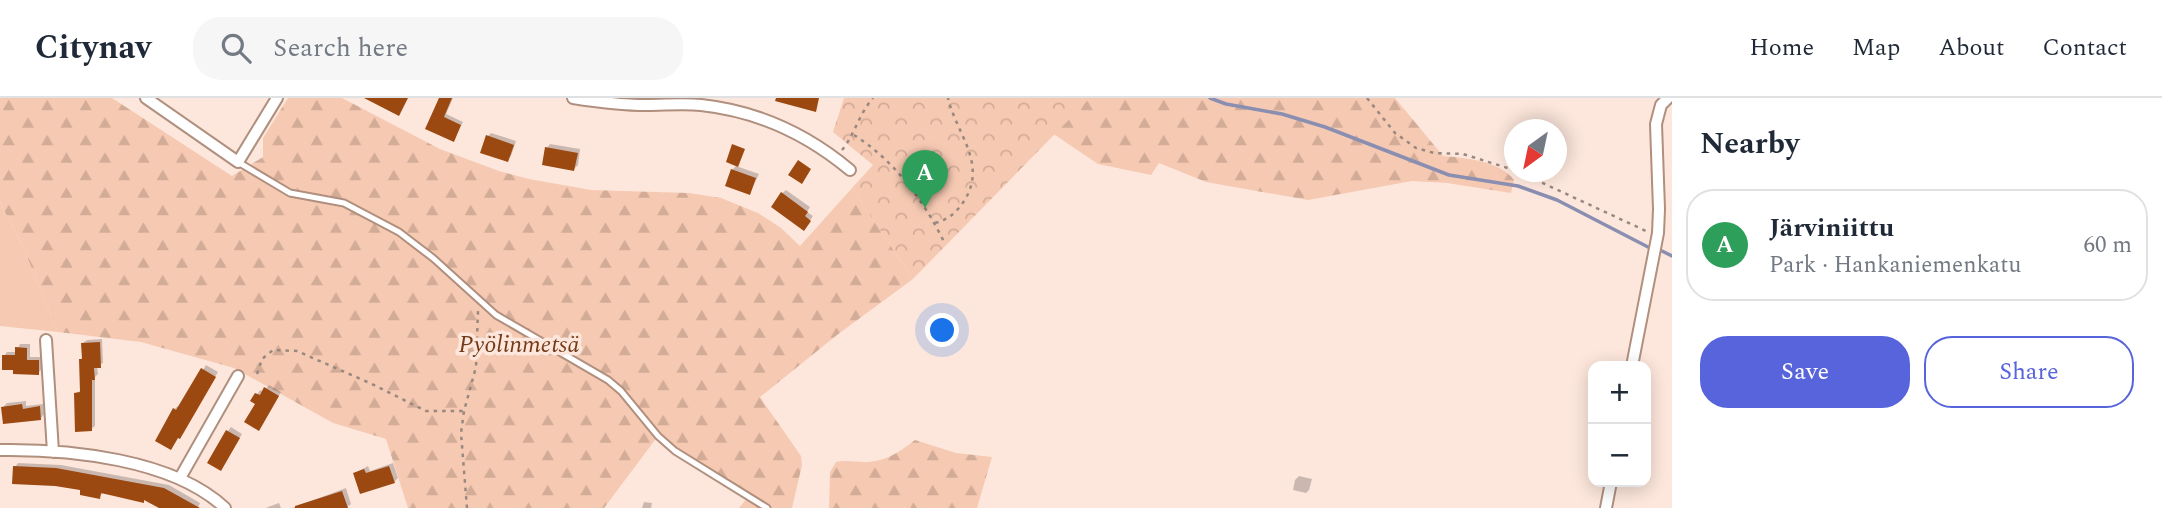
<!DOCTYPE html>
<html lang="en">
<head>
<meta charset="utf-8">
<style>
  :root { --surface:#fff; --page:#f6f6f7; --text:#1f2937; --muted:#747a83; --line:#e0e1e3; --accent:#5764db }
  body { margin:0; font-family:Spectral,serif; background:var(--page); color:var(--text) }
  .controls { position:absolute; right:21px; bottom:21px; display:grid; overflow:hidden; border-radius:14px; box-shadow:0 4px 18px #0003 }
  .controls button { width:63px; height:63px; display:grid; place-items:center; padding:0; border:0; border-bottom:2px solid var(--line); background:var(--surface); color:var(--text); font:35px sans-serif }
  .compass { position:absolute; left:1504px; top:21px; width:63px; height:63px; border-radius:50%; background:var(--surface); box-shadow:0 4px 18px #0003; rotate:213deg }
  .you { position:absolute; left:943px; top:233px; width:24px; height:24px; margin:-18px; border:5px solid #fff; border-radius:50%; background:#1a73e8; box-shadow:0 0 0 10px #1a73e833 }
  .badge { display:grid; place-items:center; width:46px; height:46px; border-radius:50%; background:var(--accent); color:#fff; font-size:23px; font-weight:700 }
  .pin { position:absolute; translate:-50% -58px; filter:drop-shadow(0 2px 4px #0008) }
  .pin::after { content:''; position:absolute; top:37px; width:24px; height:21px; background:inherit; clip-path:polygon(0 0,100% 0,50% 100%) }
  .list { margin:0; padding:0; list-style:none }
  h2 { display:flex; justify-content:space-between; align-items:center; height:91px; margin:0; padding:0 28px; font-size:30px }
  h2 small { font-size:23px; font-weight:400; color:var(--muted) }
  .list li { display:grid; grid-template-columns:46px 1fr auto; gap:21px; align-items:center; box-sizing:border-box; height:112px; margin:0 14px 14px; padding:0 14px; border:2px solid var(--line); border-radius:28px }
  .list b { display:block; font-size:26px; white-space:nowrap }
  .list p { margin:0; font-size:23px; white-space:nowrap; color:var(--muted) }
  .list em { font-size:23px; font-style:normal; color:var(--muted) }
  .actions { display:flex; gap:14px; padding:21px 28px }
  .actions a { flex:1; padding:16px 0; border:2px solid var(--accent); border-radius:28px; text-align:center; font-size:24px; color:var(--accent) }
  .actions .main { background:var(--accent); color:#fff }
  .icon { flex:none; width:38px; height:38px; fill:none; stroke:currentColor; stroke-width:2; stroke-linecap:round; stroke-linejoin:round }
  .map { position:relative; flex:none; width:1672px; height:410px; overflow:hidden }
  header { display:flex; align-items:center; gap:42px; box-sizing:border-box; height:98px; padding:0 35px; background:var(--surface); border-bottom:2px solid var(--line) }
  header strong { font-size:33px }
  nav { display:flex; gap:38px; margin-inline-start:auto; font-size:24px }
  .search { width:490px; height:63px; background:var(--page); display:flex; align-items:center; gap:18px; box-sizing:border-box; padding:0 24px; border-radius:28px; color:var(--muted); font-size:26px }
  main { display:flex }
  aside { flex:1; background:var(--surface) }
  .map>svg:first-child { display:block }
  .grass { fill:#f6c9b2 }
  .forest { fill:url(#forest-firs) }
  .park { fill:url(#park-crowns) }
  .shadow { fill:#0003 }
  .lines { fill:none; stroke-linecap:round; stroke-linejoin:round }
  .stream { stroke:#8a8fb2; stroke-width:3.5 }
  .building { fill:#9b4911 }
  .lane-casing { stroke:#b08f7e; stroke-width:9 }
  .street-casing { stroke:#b08f7e; stroke-width:14 }
  .path { stroke:#99887f; stroke-width:2.5; stroke-dasharray:3.5 5; stroke-linecap:butt }
  .lane { stroke:#fff; stroke-width:5 }
  .street { stroke:#fff; stroke-width:10 }
  .labels { text-anchor:middle; stroke-width:7; stroke-linejoin:round; paint-order:stroke }
  .park-label { font-size:24px; font-style:italic; fill:#743a17; stroke:#fde7dc }
</style>
</head>
<body>
<header>
<strong>Citynav</strong>
<div class="search"><svg class="icon" aria-label="search" viewBox="0 0 24 24"><circle cx="10" cy="10" r="6"/><path d="M15 15l6 6"/></svg>Search here</div>
<nav><a>Home</a><a>Map</a><a>About</a><a>Contact</a></nav>
</header>
<main>
<div class="map">
<svg width="1672" height="410" viewBox="0 0 1672 410">
  <defs>
    <pattern id="forest-firs" width="22" height="20" patternUnits="userSpaceOnUse" patternTransform="scale(1.75)"><rect width="22" height="20" fill="#f6c9b2"/><path d="M5 1l3.5 6h-7zM16 11l3.5 6h-7z" fill="#d3ac98"/></pattern>
    <pattern id="park-crowns" width="20" height="18" patternUnits="userSpaceOnUse" patternTransform="scale(1.75)"><rect width="20" height="18" fill="#f6c9b2"/><path d="M2 6a3 3 0 1 1 6 0M12 15a3 3 0 1 1 6 0" fill="none" stroke="#d3ac98"/></pattern>
  </defs>
  <rect width="100%" height="100%" fill="#fde7dc"/>
  <path class="grass" d="M0,104L25,154L58,234L0,228Z"/>
  <path class="forest" d="M0,0H112L232,78L263,59V40L288,0H342L440,51L499,73L529,81L591,92L689,95L721,100L758,115L781,130L800,148L852,90L913,181L837,237L760,299L801,358L802,367L792,410H739L748,399L658,338L604,410H408L386,341L333,325L234,270L141,244L58,234L25,154L0,104Z
    M1010,0H1395L1443,58C1466,60 1500,63 1514,82L1511,95L1447,85L1412,83L1308,102L1206,84L1159,65L1151,77L1098,66L1055,37Z
    M915,342L956,355L992,359L977,410H829L830,374L836,364C847,362 854,364 864,364C886,364 899,354 915,342Z"/>
  <path class="park" d="M844,0H1090L913,181L852,90L873,67L833,34Z"/>
  <path class="shadow" d="M439,0H453L446,16L463,24L454,42L427,30Z
    M491,35L516,43L511,58L507,62L488,38Z
    M550,46L580,51L578,67L574,71L547,50Z
    M736,68L759,76L750,95L732,72Z
    M786,92L810,109L807,114L813,118L807,127L782,95Z
    M102,241L103,265L97,268L98,276L95,279V328L91,331L76,295L82,292L80,262L84,258L83,245L87,242Z
    M20,246H30V259H42V271L38,275L15,271L4,258L7,254H16Z
    M206,267L218,274L180,339L174,311L178,308L180,309Z
    M269,287L281,294L262,327L257,305L253,303L260,292L263,294Z
    M26,303V308L43,306L44,316L41,320L3,309L7,305Z
    M231,329L242,336L221,371L228,333Z
    M18,365L61,367L169,387L200,405L198,410H163L146,401L143,403L103,395L99,399L15,369Z
    M393,365L398,380L394,384L355,375L368,368L370,373Z
    M1299,378L1312,381L1309,392L1306,395L1293,392L1295,382Z
    M346,390L351,406L347,409L292,410Z
    M644,404L652,405L651,410H642Z
    M279,405L281,410H266L268,409Z"/>
  <g class="lines">
    <path class="stream" d="M1210,0L1226,6L1282,16L1325,29L1449,77L1518,88L1557,102L1648,149
      M1662,153L1672,158"/>
  </g>
  <path class="building" d="M364,0H408L399,18Z
    M439,0H452L444,19L461,27L454,44L425,31Z
    M776,0H819L816,14L775,3Z
    M486,37L514,47L508,64L480,55Z
    M732,46L745,51L738,69L726,64Z
    M545,49L578,55L574,73L542,67Z
    M798,62L811,71L802,86L788,77Z
    M731,71L756,80L750,97L725,88Z
    M781,94L808,114L805,118L811,123L804,133L771,109Z
    M100,244L101,270H94L95,282H92V333L75,334L74,295L80,294L79,261H82L81,245Z
    M15,249L27,250V262H39V277L13,276V272H2V257H15Z
    M201,270L216,279L180,341L178,340L171,352L155,343L173,310L176,312Z
    M264,289L279,298L259,333L244,324L255,306L250,303L255,295L260,297Z
    M22,306L23,311L40,308L41,322L3,326L1,309Z
    M226,332L240,340L221,373L207,365Z
    M13,368L56,370L164,390L200,410H159L144,402V405L101,395L100,401L80,397V392L55,388L12,386Z
    M389,368L395,385L360,396L353,375L364,371L366,375Z
    M342,393L348,410H295V408Z"/>
  <g class="lines">
    <defs>
      <path id="lane" d="M238,64L290,95L344,105L399,134L433,160L496,217L608,282L621,293L658,338L675,353L767,410"/>
      <path id="street" d="M146,0L238,64L277,0
        M573,0C598,4 622,7 647,7C665,7 683,5 701,7C757,13 807,36 850,72
        M46,242L53,354
        M1632,268L1658,135L1659,111L1656,26L1661,7L1668,0
        M0,352C69,351 173,361 225,410
        M180,380L238,278
        M1606,410L1611,384"/>
    </defs>
    <use href="#lane" class="lane-casing"/>
    <use href="#street" class="street-casing"/>
    <path class="path" d="M1367,0L1395,35L1416,50L1434,55L1463,56L1514,72
      M854,37C894,62 925,104 945,146
      M842,52C855,36 859,16 873,0
      M1519,74L1646,133
      M935,125C948,122 957,114 964,103C988,66 956,35 948,0
      M257,276L262,261L273,252L297,253L372,286L426,313H464
      M467,410L461,335L464,313L476,269L478,213"/>
    <use href="#lane" class="lane"/>
    <use href="#street" class="street"/>
  </g>
  <g class="labels">
    <g class="park-label">
      <text x="519" y="254">Pyölinmetsä</text>
    </g>
  </g>
</svg>
<div class="controls">
<button>+</button>
<button>−</button>
</div>
<svg class="compass" viewBox="-18 -18 36 36"><path d="M0-13l5 13h-10z" fill="#e53935"/><path d="M0 13l5-13h-10z" fill="#747a83"/></svg>
<div class="you"></div>
<div class="pin badge" style="left:925px;top:110px;background:#2e9e5b">A</div>
</div>
<aside>
<h2>Nearby<small></small></h2>
<ul class="list">
<li><span class="badge" style="background:#2e9e5b">A</span><div><b>Järviniittu</b><p>Park · Hankaniemenkatu</p></div><em>60 m</em></li>
</ul>
<div class="actions"><a class="main">Save</a><a>Share</a></div>
</aside>
</main>
</body>
</html>
